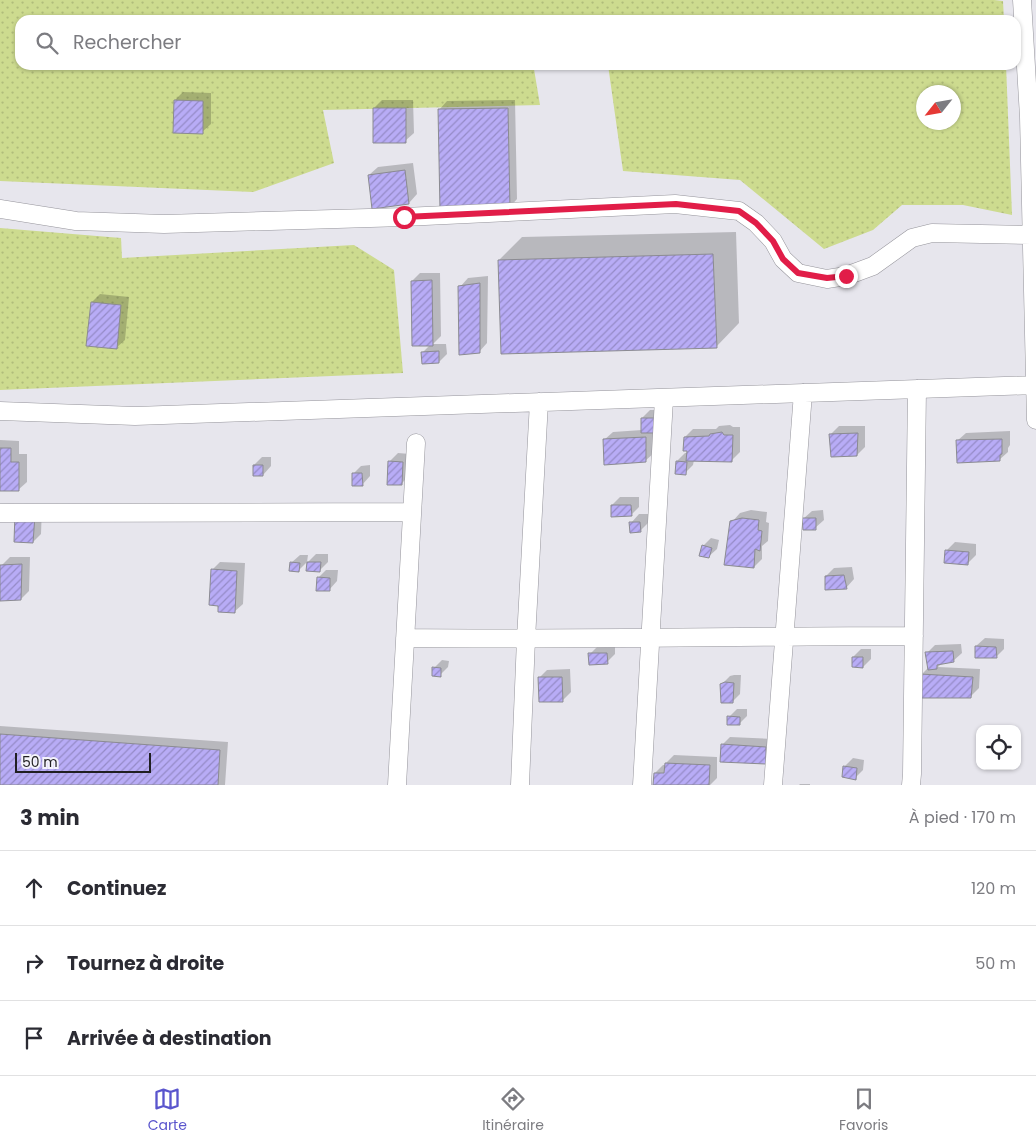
<!DOCTYPE html>
<html lang="fr">
<head>
<meta charset="utf-8">
<style>
  :root { --surface:#fff; --page:#f7f7f7; --text:#2b2b33; --muted:#7c7c81; --line:#e1e1e2; --accent:#5a55cd }
  body { margin:0; font-family:Poppins,sans-serif; background:var(--page); color:var(--text) }
  .controls { position:absolute; right:15px; bottom:15px; display:grid; overflow:hidden; border-radius:10px; box-shadow:0 1px 4px #0004 }
  .controls button { width:45px; height:45px; display:grid; place-items:center; padding:0; border:0; border-bottom:1px solid var(--line); background:var(--surface); color:var(--text); font:25px sans-serif }
  .compass { position:absolute; left:916px; top:85px; width:45px; height:45px; border-radius:50%; background:var(--surface); box-shadow:0 1px 4px #0004; rotate:239deg }
  .scale { position:absolute; left:15px; bottom:12px; width:136px; box-sizing:border-box; padding-left:5px; border:2px solid #201f22; border-top:0; font-size:14px; line-height:18px; white-space:nowrap; color:#201f22; -webkit-text-stroke:4px #f4f3fb; paint-order:stroke }
  .stop { position:absolute; width:15px; height:15px; margin:-11px; border:4px solid #e11d48; border-radius:50%; background:#fff }
  .stop.end { background:#e11d48; border-color:#fff; box-shadow:0 1px 5px #0008 }
  .list { margin:0; padding:0; list-style:none }
  h2 { display:flex; justify-content:space-between; align-items:center; height:65px; margin:0; padding:0 20px; font-size:21px }
  h2 small { font-size:16px; font-weight:400; color:var(--muted) }
  .list li { display:grid; grid-template-columns:32px 1fr auto; gap:15px; align-items:center; box-sizing:border-box; height:75px; padding:0 20px; border-top:1px solid var(--line) }
  .list b { display:block; font-size:19px; white-space:nowrap }
  .list em { font-size:16px; font-style:normal; color:var(--muted) }
  .icon { flex:none; width:28px; height:28px; fill:none; stroke:currentColor; stroke-width:2; stroke-linecap:round; stroke-linejoin:round }
  .map { position:relative; flex:none; width:1036px; height:785px; overflow:hidden }
  .search { position:absolute; background:var(--surface); box-shadow:0 1px 4px #0004; left:15px; right:15px; top:15px; height:55px; display:flex; align-items:center; gap:12px; box-sizing:border-box; padding:0 18px; border-radius:15px; color:var(--muted); font-size:19px }
  .sheet { height:290px; background:var(--surface) }
  nav { display:flex; justify-content:space-around; align-items:center; box-sizing:border-box; height:70px; border-top:1px solid var(--line); background:var(--surface); font-size:14px; color:var(--muted) }
  nav a { display:grid; justify-items:center; gap:2px }
  nav .on { color:var(--accent) }
  .map>svg:first-child { display:block }
  .grass { fill:url(#grass-dots); fill-rule:evenodd }
  .shadow { fill:#0003 }
  .building { fill:url(#building-hatch); stroke:#8b8b91 }
  .lines { fill:none; stroke-linecap:round; stroke-linejoin:round }
  .minor-casing { stroke:#95949b; stroke-width:19 }
  .minor { stroke:#fff; stroke-width:18 }
  .route { stroke:#e11d48; stroke-width:6 }
</style>
</head>
<body>
<div class="map">
<svg width="1036" height="785" viewBox="0 0 1036 785">
  <defs>
    <pattern id="grass-dots" width="8" height="8" patternUnits="userSpaceOnUse" patternTransform="scale(1.25)"><rect width="8" height="8" fill="#cddb8f"/><path d="M2 2h.1M6 6h.1" fill="none" stroke="#b0bc7b" stroke-width="1.8" stroke-linecap="round"/></pattern>
    <pattern id="building-hatch" width="6" height="6" patternUnits="userSpaceOnUse" patternTransform="scale(1.25)"><rect width="6" height="6" fill="#b8acf6"/><path d="M-1 1l2-2M0 6l6-6M5 7l2-2" fill="none" stroke="#958bc7"/></pattern>
  </defs>
  <rect width="100%" height="100%" fill="#e7e6ed"/>
  <path class="grass" d="M0,0H994L1003,1L1004,20H20V65H575L534,69L540,105L323,110L334,163L253,192L0,181Z
    M608,65H1006L1012,215L963,205H902L873,230L824,249L740,180L623,171ZM924,92H954V122H924Z
    M0,228L121,238L122,258L354,245L394,270L403,373L0,390Z"/>
  <path class="shadow" d="M183,92L211,93V124L202,132L175,100Z
    M382,100H413L414,133L405,141L374,108Z
    M515,100L517,199L509,208L439,110L447,101Z
    M413,163L417,194L409,203L369,175L378,167Z
    M736,232L739,323L716,347L499,260L522,237Z
    M420,273H440L441,336L433,344H446L447,354L439,362L423,352L430,345L412,281Z
    M488,276L487,343L479,352L460,287L468,278Z
    M100,294L129,297L125,340L116,348L92,302Z
    M650,410H666L654,453L645,461L604,440L613,432L642,430V418Z
    M730,425L733,427H740V452L732,460H694L693,465L685,473L677,461L685,453H688L685,437L693,429H716L719,426Z
    M839,426H865V447L857,455L831,434Z
    M1010,431V445L1008,448V452L999,460L957,441L966,433Z
    M0,440L19,441V454H27V482L18,490H0Z
    M398,453L410,454L409,476L401,484L390,461Z
    M262,457H271V466L263,475L254,465Z
    M370,465V476L362,485L353,474L361,466Z
    M620,497H639V507L631,515L612,505Z
    M25,505L42,507L41,534L33,542Z
    M751,510L767,512L766,522L769,523L768,541L762,546V559L754,567L732,522L740,513Z
    M823,510L824,520L815,528L803,519L812,511Z
    M639,514H648V523L640,531L631,523Z
    M711,538L719,540L717,549L708,557L703,546Z
    M955,542L976,544V555L967,564L946,551Z
    M316,554H328V562L320,570L308,562Z
    M300,555H308L307,562L299,570L291,563Z
    M10,557H30L29,591L21,599L2,565Z
    M220,562L245,563L243,604L234,612L212,570Z
    M852,567L854,579L846,588L826,576L834,568Z
    M326,570H338L337,581L329,590L318,578Z
    M985,638L1004,639V649L996,657L976,646Z
    M961,644L962,653L953,661L942,663L938,667L980,669L979,688L971,696L921,675L929,667L927,653L935,645Z
    M615,645V654L607,662L590,654L598,646Z
    M861,649H871V659L863,667L853,657Z
    M442,660L449,661L448,667L440,675L434,668Z
    M570,669L571,692L562,701L539,678L547,670Z
    M734,675H741L740,694L732,702L721,685L730,676Z
    M737,709H747V716L739,724L729,717Z
    M0,726L228,742L225,785H0Z
    M730,737L774,739L773,755L765,763L722,745Z
    M674,755L717,757V778L710,785H684L655,773L663,765H666V763Z
    M853,758L864,760L863,770L855,778L845,766Z
    M800,784H810V785H799Z"/>
  <path class="building" d="M174,100L203,101V134L173,133Z
    M373,108H406V143H373Z
    M508,108L510,209L440,210L438,109Z
    M405,170L409,204L372,209L368,175Z
    M713,254L717,348L501,354L498,260Z
    M432,280L433,346H412L411,281Z
    M480,283V353L459,355L458,286Z
    M91,302L121,305L117,349L86,346Z
    M439,351V363L422,364L421,352Z
    M641,418H658V433H641Z
    M722,432L724,435H733L732,462L686,461L687,451H683L684,437L709,436L710,434Z
    M858,433L857,456L831,457L829,434Z
    M646,437V462L604,465L603,439Z
    M1002,439V454L1000,455V461L957,463L956,440Z
    M0,448H11V462H19V491H0Z
    M388,461L403,462L402,485H387Z
    M676,461L687,462L686,475L675,474Z
    M253,465H263V476H253Z
    M352,473H362L363,486H352Z
    M611,505H631L632,516L611,517Z
    M15,513L35,515L33,543L14,542Z
    M742,518L759,520L758,530L762,531L760,551L755,549L754,568L724,565L730,521Z
    M802,518H816V530H803Z
    M629,522H640L641,532L630,533Z
    M702,545L712,548L709,558L699,556Z
    M945,550L969,552L968,565L944,563Z
    M290,562L300,563L299,572L289,571Z
    M307,562H321L320,572L306,571Z
    M22,564L21,600L0,601V565Z
    M211,569L237,571L235,613L218,612V606L209,605Z
    M844,575L847,589L825,590V576Z
    M317,577L330,578V591H316Z
    M975,646L996,647L997,658H975Z
    M953,651L954,662L937,665V669L928,670L925,652Z
    M588,653H607L608,664L589,665Z
    M852,657H863V668L852,667Z
    M432,667L441,668V677L432,676Z
    M920,674L973,677L971,698H918Z
    M538,677H562L563,702H539Z
    M725,682L734,683L733,703H721L720,684Z
    M727,716L740,717V725H727Z
    M0,734L220,750L218,785H0Z
    M721,744L766,747V764L720,762Z
    M665,763L710,765L709,785H653L654,773H664Z
    M843,766L857,768L856,780L842,777Z"/>
  <g class="lines">
    <defs>
      <path id="minor" d="M1022,0L1029,117L1036,420
        M0,209L76,221L164,224L404,217L675,204L739,211L756,223L773,241L783,259L798,273L827,279L846,276L873,266L912,238L932,233L1031,235
        M0,411L135,416L1035,385
        M0,513L412,512
        M405,638C575,640 744,636 914,636
        M397,785L416,443
        M520,785L526,639L539,402
        M642,785L664,399
        M773,785L803,393
        M911,785L912,774L917,389"/>
    </defs>
    <use href="#minor" class="minor-casing"/>
    <use href="#minor" class="minor"/>
  </g>
  <g class="lines">
    <path class="route" d="M404,217L676,204L739,211L756,223L773,241L783,259L798,273L827,278L846,276"/>
  </g>
</svg>
<div class="controls">
<button><svg class="icon" aria-label="locate" viewBox="0 0 24 24"><circle cx="12" cy="12" r="6"/><path d="M12 2v4M12 18v4M2 12h4M18 12h4"/></svg></button>
</div>
<svg class="compass" viewBox="-18 -18 36 36"><path d="M0-13l5 13h-10z" fill="#e53935"/><path d="M0 13l5-13h-10z" fill="#7c7c81"/></svg>
<div class="scale">50 m</div>
<div class="stop" style="left:404px;top:217px"></div>
<div class="stop end" style="left:846px;top:276px"></div>
<div class="search"><svg class="icon" aria-label="search" viewBox="0 0 24 24"><circle cx="10" cy="10" r="6"/><path d="M15 15l6 6"/></svg>Rechercher</div>
</div>
<section class="sheet">
<h2>3 min<small>À pied · 170 m</small></h2>
<ul class="list">
<li><svg class="icon" aria-label="ahead" viewBox="0 0 24 24"><path d="M12 20V5M6 11l6-6 6 6"/></svg><div><b>Continuez</b></div><em>120 m</em></li>
<li><svg class="icon" aria-label="right" viewBox="0 0 24 24"><path d="M7 20v-9h11M14 6l5 5-5 5"/></svg><div><b>Tournez à droite</b></div><em>50 m</em></li>
<li><svg class="icon" aria-label="arrive" viewBox="0 0 24 24"><path d="M6 21V4h12l-3 4 3 4H6"/></svg><div><b>Arrivée à destination</b></div></li>
</ul>
</section>
<nav>
<a class="on"><svg class="icon" aria-label="map" viewBox="0 0 24 24"><path d="M3 6l6-2 6 2 6-2v14l-6 2-6-2-6 2zM9 4v14M15 6v14"/></svg>Carte</a>
<a><svg class="icon" aria-label="directions" viewBox="0 0 24 24"><path d="M12 3l9 9-9 9-9-9zM9 14v-3h6M13 9l2 2-2 2"/></svg>Itinéraire</a>
<a><svg class="icon" aria-label="saved" viewBox="0 0 24 24"><path d="M7 4h10v16l-5-4-5 4z"/></svg>Favoris</a>
</nav>
</body>
</html>
